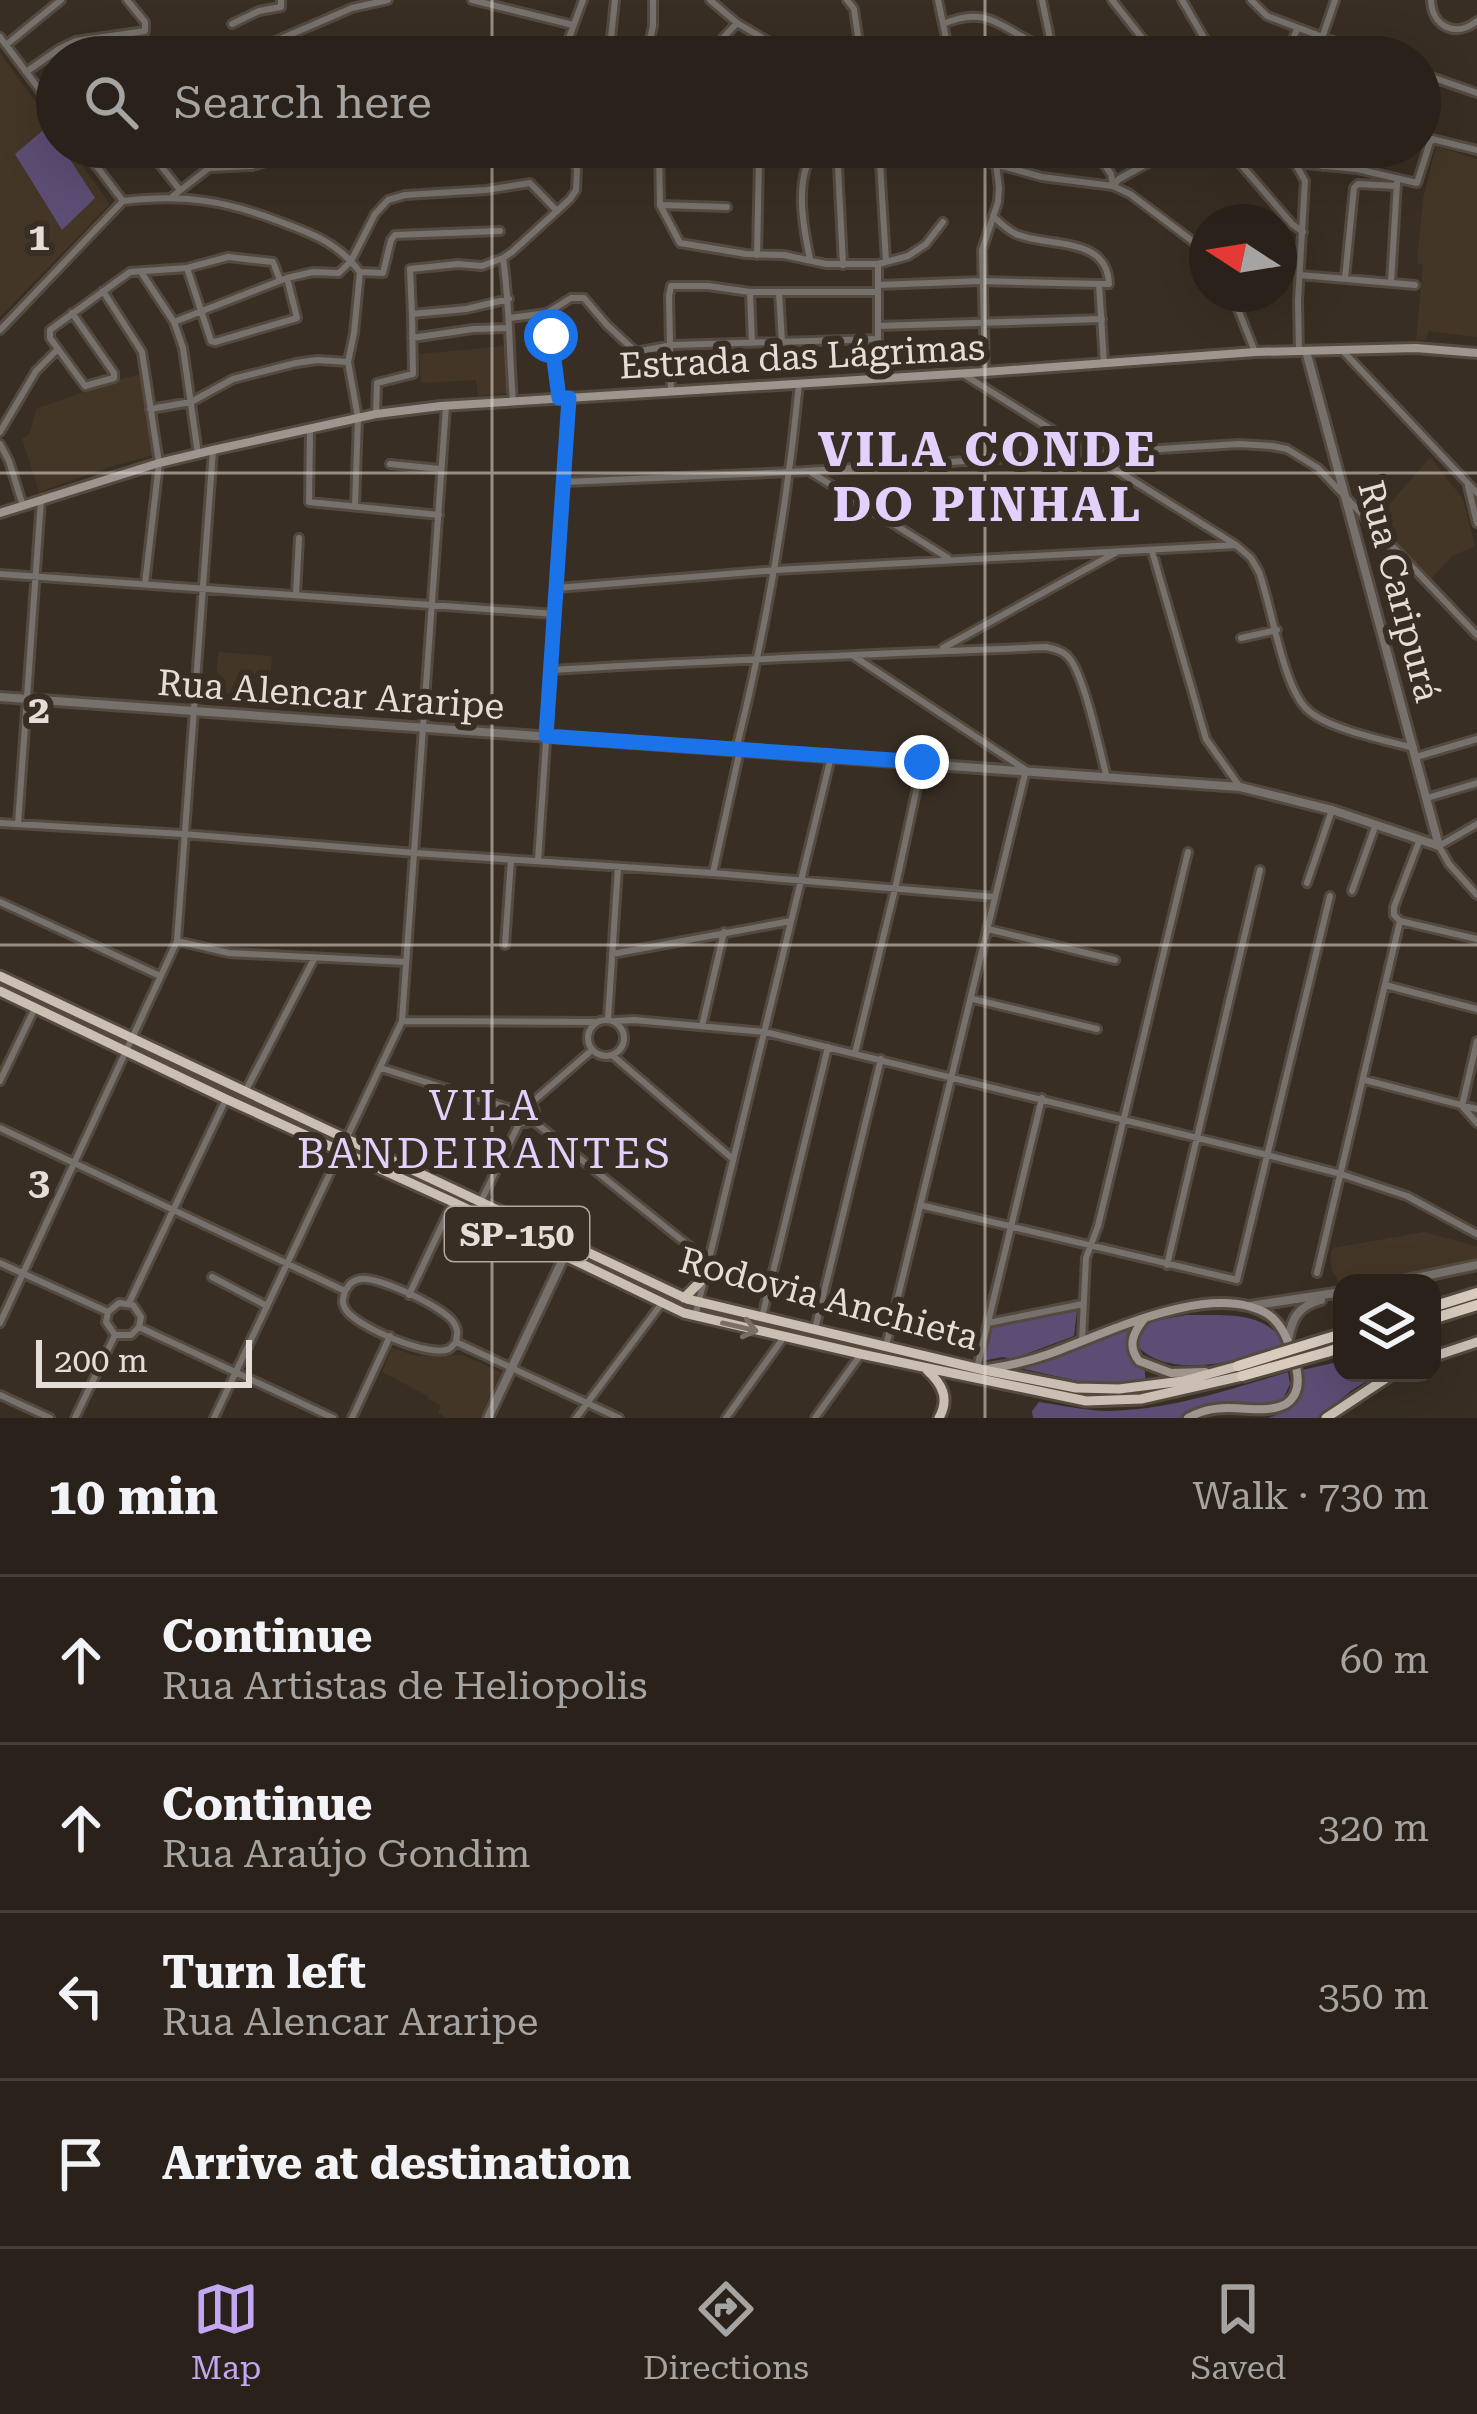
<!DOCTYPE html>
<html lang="en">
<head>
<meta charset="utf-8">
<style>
  :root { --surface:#2a221a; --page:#362f27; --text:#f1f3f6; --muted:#a5a4a2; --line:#463f39; --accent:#c4a7f1 }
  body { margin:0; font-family:"Roboto Serif",serif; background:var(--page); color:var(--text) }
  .controls { position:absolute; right:36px; bottom:36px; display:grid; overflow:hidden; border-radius:24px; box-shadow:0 12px 48px #0002 }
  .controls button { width:108px; height:108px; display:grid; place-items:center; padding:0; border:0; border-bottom:3px solid var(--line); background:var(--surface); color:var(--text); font:60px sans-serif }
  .compass { position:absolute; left:1189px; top:204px; width:108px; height:108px; border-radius:50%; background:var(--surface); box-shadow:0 12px 48px #0002; rotate:282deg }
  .scale { position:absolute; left:36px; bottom:30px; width:216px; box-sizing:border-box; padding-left:12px; border:6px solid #e5ded8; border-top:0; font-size:33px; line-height:42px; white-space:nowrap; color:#e5ded8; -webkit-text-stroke:9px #382e23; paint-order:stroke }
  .stop { position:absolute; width:36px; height:36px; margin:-27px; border:9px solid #1a73e8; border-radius:50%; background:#fff }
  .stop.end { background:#1a73e8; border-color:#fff; box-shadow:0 3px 12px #0008 }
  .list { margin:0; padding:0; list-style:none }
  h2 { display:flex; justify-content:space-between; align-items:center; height:156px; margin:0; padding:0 48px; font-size:51px }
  h2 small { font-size:39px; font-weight:400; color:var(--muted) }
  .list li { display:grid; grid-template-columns:78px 1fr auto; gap:36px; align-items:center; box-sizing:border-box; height:168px; padding:0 48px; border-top:3px solid var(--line) }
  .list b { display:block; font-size:45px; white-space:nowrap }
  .list p { margin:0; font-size:39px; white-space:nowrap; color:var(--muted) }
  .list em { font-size:39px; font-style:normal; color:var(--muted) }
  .icon { flex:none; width:66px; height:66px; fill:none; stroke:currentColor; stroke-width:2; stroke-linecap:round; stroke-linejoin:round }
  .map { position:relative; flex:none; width:1477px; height:1418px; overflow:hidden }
  .search { position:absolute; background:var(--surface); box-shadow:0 12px 48px #0002; left:36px; right:36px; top:36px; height:132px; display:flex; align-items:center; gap:30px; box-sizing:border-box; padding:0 42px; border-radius:66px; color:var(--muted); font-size:45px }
  .sheet { height:828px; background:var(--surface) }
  nav { display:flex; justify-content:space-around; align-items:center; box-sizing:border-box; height:168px; border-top:3px solid var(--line); background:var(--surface); font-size:33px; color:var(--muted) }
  nav a { display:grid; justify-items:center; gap:6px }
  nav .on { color:var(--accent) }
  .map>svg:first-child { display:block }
  .built { fill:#443626 }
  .green { fill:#5c4d74 }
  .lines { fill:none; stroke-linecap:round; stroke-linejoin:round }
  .stream { stroke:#584a61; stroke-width:3 }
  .minor-casing { stroke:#544a40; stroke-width:12 }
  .tertiary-casing { stroke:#544a40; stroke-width:14 }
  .secondary-casing { stroke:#544a40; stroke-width:14 }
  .trunk-casing { stroke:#544a40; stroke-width:15 }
  .motorway-casing { stroke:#544a40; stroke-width:16 }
  .minor { stroke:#76716c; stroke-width:6 }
  .tertiary { stroke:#76716c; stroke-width:8 }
  .secondary { stroke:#9e968e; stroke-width:8 }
  .trunk { stroke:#cbbfb3; stroke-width:9 }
  .motorway { stroke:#d9ccbf; stroke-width:10 }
  .motorway-bridge-casing { stroke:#544a40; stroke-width:16; stroke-linecap:butt }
  .motorway-bridge { stroke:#d9ccbf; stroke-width:10 }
  .oneway { stroke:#7a6f64 }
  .route { stroke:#1a73e8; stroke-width:15 }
  .grid { fill:none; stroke:#e5ded8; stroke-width:3; stroke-opacity:0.55 }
  .labels { text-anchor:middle; stroke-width:12; stroke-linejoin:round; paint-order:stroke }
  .shield { fill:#382e23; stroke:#b1a9a2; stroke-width:3 }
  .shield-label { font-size:33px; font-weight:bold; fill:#e5ded8 }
  .street-label { font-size:36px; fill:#e5ded8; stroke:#382e23 }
  .quarter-label { font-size:42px; letter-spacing:3px; fill:#e1d1fc; stroke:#382e23 }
  .district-label { font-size:48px; font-weight:bold; letter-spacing:3px; fill:#e1d1fc; stroke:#382e23 }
  .grid-label { font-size:39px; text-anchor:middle; font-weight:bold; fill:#e5ded8; stroke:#382e23; stroke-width:12; stroke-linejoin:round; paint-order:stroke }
</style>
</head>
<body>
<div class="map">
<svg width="1477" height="1418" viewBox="0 0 1477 1418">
  <rect width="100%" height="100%" fill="#382e23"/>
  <path class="built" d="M0,53L57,131V147H69L110,204L0,317Z
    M1436,146L1477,159V337L1429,331L1425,340H1416L1423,265L1417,263L1423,199Z
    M505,346L510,393L478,396L476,380L421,383L419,354Z
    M141,374L154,455L109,467L39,492L22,439L30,433L36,409L86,391V388Z
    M1430,457L1463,499L1475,546L1452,556L1430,580L1376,520Z
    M218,652L272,656L270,684L290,686L288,709L215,704Z
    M1424,1232L1477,1246V1262L1368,1283H1342V1288L1339,1289L1336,1276L1332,1271L1330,1255L1333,1248Z
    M392,1348L417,1356L462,1355L501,1372L480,1418H445L438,1412L441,1406L428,1399V1396L382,1372Z"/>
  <path class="green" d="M48,126L57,140V147H62L95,198L62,230L15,154Z
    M1077,1311L1074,1336L1013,1359L1002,1357L983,1361L991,1327Z
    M1186,1315C1221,1316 1266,1309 1285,1345C1247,1360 1167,1382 1137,1345L1138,1332L1147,1324L1159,1320Z
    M1129,1327C1125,1349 1128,1357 1145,1371V1381L1099,1386L1020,1368Z
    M1342,1361V1373L1377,1375L1352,1390L1319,1418H1269C1297,1407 1301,1400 1302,1370Z
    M1288,1372L1290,1384L1283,1399L1259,1405L1206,1404L1181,1418H1033L1032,1411L1039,1402C1060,1405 1083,1410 1104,1411C1168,1411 1228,1390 1288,1372Z"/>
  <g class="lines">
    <path class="stream" d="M1117,0L1125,11"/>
    <defs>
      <path id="minor" d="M472,0L573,25
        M710,0L737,23L795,57
        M847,0L854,9L861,57
        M938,0L950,57
        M1042,0L1052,48
        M1112,0L1157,57
        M1182,0L1207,43L1228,57
        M1251,0L1267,16L1376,57
        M1431,0C1432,27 1456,38 1477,21
        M232,24L259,11L281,7V0
        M943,24C995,1 1005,38 1052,48L1057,57
        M0,37L57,113
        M1322,38L1335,0
        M6,45L61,0
        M198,57L264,46L352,8L388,0
        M562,57L583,0
        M613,57L611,38L615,0
        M646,57L653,26V0
        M705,57L737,23
        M769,57L776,47
        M1286,57L1297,29
        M26,72L59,49L76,41L145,31V22L127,0
        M1420,73L1477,93
        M1420,136L1477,150
        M82,147L123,201
        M146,147L180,190
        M205,147L209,167
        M250,147L252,166
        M659,147L660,205L680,243L746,254L784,255L826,264H878L908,256L926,244L943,222
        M837,147L843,265
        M879,147L886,261
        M916,147L948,151L1042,177L1113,186L1130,194L1207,252
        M1092,147L1111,174L1113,186L1119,179L1152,161L1170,156L1223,150L1244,158L1357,169L1417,183L1431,139
        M1237,160L1292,224L1303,232
        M1296,165L1305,181L1298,301L1299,351
        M1322,166L1325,147
        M173,196L209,168L252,166L316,147
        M123,201C183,194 224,200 281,222C313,234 338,243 360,272L354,333L348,362L358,418L355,506
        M660,205L727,207
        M993,216C1000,223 1007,230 1016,234C1048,248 1107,235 1109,284H1099L1104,364
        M757,255L759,160L809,157
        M503,258C510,306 509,353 513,401
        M810,259C803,226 793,176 817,147
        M878,264V379
        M187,268L211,341L215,342L297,318L287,278
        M141,272L174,322L183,348L198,454
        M360,272L383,273L391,240L395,235L500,231
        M1300,275L1415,285
        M1345,278L1354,188L1358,184L1397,186
        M1391,282L1397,183
        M878,285L981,281L1099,284
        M103,291L142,352L159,463L145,584
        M750,292L752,343
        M779,293L782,342
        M1232,294L1255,352
        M547,313L559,398
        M412,314L410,269L458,264L482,266L503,258L512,252L570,199L576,190L577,170L570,147
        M510,318L547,313L571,298H584L607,325L636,352L672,345L878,339
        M174,322L287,278L313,272L339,273L351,261L375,214L388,200L405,195L486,190L530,183L557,211
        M878,326L1102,319
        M0,330L123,201
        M412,338L473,329L509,328
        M58,349L85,386L114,378V373L72,313
        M1341,349L1477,493
        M985,372L982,250L998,202L999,188L994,147
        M963,374L1236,545L1251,558L1259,572C1272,607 1283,690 1309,711C1329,729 1387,741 1414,748
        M671,392L669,296L671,286H708L750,292H878
        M150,409L191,402L233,379L296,363L317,360L348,362
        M376,414L377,383L413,374L412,314L466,309L509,299
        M310,430L309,502L439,515
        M0,432L36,371L58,349L50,338V330L130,272L187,268L228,257L273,262L280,280
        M0,444L9,461L23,506
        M390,464L440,469
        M812,473L948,558
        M564,482L790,472L1239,444L1272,446L1287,449L1318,468L1477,635
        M1468,486L1477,523
        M1152,551L1206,739L1240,787
        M0,574L555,614
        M557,588L776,570L1236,545
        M296,594L299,538
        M1241,638L1277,630
        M943,648L1115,553
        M855,657L1026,770L886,1346
        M552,670C716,660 881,654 1046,647C1056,649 1064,651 1070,659C1085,679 1100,751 1107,778
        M736,750C766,629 787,508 799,384
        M1416,757L1477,739
        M1427,798L1477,783
        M0,823L183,834L415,853L713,873L995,897
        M18,824L41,500
        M1477,824L1439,846L1449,864L1477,895
        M538,861L569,398
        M713,873L740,750
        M1307,883L1332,810
        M1352,891L1376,824
        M0,902L160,976
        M1400,921L1394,915V907L1420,839
        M1400,921L1477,939
        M988,929L1115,960
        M177,941L229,953L406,962
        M505,945L511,860
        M612,954L791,921
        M1385,985L1477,1009
        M973,999L1097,1029
        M608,1019L618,867
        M588 1038a18 18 0 1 1 36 0a18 18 0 1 1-36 0Z
        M402,1021L596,1022
        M616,1021L634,1020L765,1032L1267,1155L1341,1174L1407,1196L1477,1234
        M702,1026L724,932
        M1477,1041L1462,1106L1477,1123
        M855,1053L895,889L922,764
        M612,1055L733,1159
        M381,1068L515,1110
        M1365,1080L1477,1109
        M0,1081L35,1008
        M245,1092L314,959
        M515 1113a10 10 0 1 1 20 0a10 10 0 1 1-20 0Z
        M530,1104L592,1050
        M532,1120L709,1262
        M0,1128L345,1291
        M480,1203L520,1122
        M920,1205L1237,1280L1330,896
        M0,1263L108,1312
        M1167,1265L1260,870
        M1317,1273L1400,921
        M212,1277L267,1306
        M345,1291C350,1284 351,1281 360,1279C376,1275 446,1308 454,1323C459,1332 457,1333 456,1342
        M345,1291C343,1300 341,1301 346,1310C357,1327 430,1358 449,1349C452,1347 454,1344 456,1342
        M409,1295L453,1202
        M129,1303L226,1099
        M108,1312L106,1322L115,1335H131L139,1327
        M108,1312L119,1303L133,1305L141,1317L139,1327
        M695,1317L831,757
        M762,1317L828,1047
        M0,1323L177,941L213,450
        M988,1323L1083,1304
        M139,1327L333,1418
        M815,1329L881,1059
        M1082,1341L1086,1258L1098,1226L1188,852
        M456,1342L619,1418
        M977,1368L1042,1098
        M0,1395L50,1418
        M75,1418L115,1335
        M214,1418L402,1021L446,406
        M352,1418L390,1336
        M576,1418L662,1303
        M726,1418L784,1337
        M815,1418L861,1354"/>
      <path id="tertiary" d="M1306,351L1439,846
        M0,697L1240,787L1332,810L1439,846
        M1392,1283L1477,1265
        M1249,1306L1342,1292
        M1288,1340C1292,1318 1298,1306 1321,1300
        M488,1418L564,1257"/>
      <path id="secondary" d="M0,513L159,463L213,450L376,414L441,406L985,372L1255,352L1416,348L1477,353
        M1144,1319C1133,1333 1127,1346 1139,1361L1171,1373L1205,1372
        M987,1369C1008,1366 1029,1361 1049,1354C1105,1334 1213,1279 1269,1315C1282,1324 1288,1340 1292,1354C1298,1370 1303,1393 1286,1404C1260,1418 1223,1397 1188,1418"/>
      <path id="trunk" d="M0,976L687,1299L984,1370L1076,1388L1119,1389L1183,1381L1238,1366
        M0,991L226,1099L453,1202L684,1313L861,1354L1086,1401L1141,1399L1242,1376
        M684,1298L706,1276
        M1432,1357L1477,1342
        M927,1370C942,1384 950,1398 939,1418
        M1326,1418L1394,1373"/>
      <path id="motorway" d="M1432,1307L1477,1293
        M1432,1319L1477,1305
        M1322,1340L1342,1334
        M1327,1352L1342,1347"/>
    </defs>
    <use href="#minor" class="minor-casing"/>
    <use href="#tertiary" class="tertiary-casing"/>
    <use href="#secondary" class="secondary-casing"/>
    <use href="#trunk" class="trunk-casing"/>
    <use href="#motorway" class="motorway-casing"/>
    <use href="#minor" class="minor"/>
    <use href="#tertiary" class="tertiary"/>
    <use href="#secondary" class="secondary"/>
    <use href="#trunk" class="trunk"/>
    <use href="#motorway" class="motorway"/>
    <defs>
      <path id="motorway-bridge" d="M1238,1366L1322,1340
        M1242,1376L1327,1352"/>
    </defs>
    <use href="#motorway-bridge" class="motorway-bridge-casing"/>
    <use href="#motorway-bridge" class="motorway-bridge"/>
  </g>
  <defs><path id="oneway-shaft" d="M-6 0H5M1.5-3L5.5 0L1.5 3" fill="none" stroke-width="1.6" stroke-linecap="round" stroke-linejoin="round" transform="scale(3)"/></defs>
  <use class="oneway" href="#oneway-shaft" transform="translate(740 1327) rotate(13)"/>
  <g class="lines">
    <path class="route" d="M551,336L559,398H569L546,736L922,762"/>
  </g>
  <path class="grid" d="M492,0V57M985,0V57M492,147V1418M985,147V1418M0,473H1477M0,945H1477"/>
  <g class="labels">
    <rect class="shield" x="445" y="1207" width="144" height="54" rx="9"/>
    <g class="shield-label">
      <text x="517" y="1246">SP-150</text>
    </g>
    <g class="street-label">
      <text transform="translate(802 356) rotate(-3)" y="13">Estrada das Lágrimas</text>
      <text transform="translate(1400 591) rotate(75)" y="13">Rua Caripurá</text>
      <text transform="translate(331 694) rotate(4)" y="13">Rua Alencar Araripe</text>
      <text transform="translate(829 1298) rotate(15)" y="13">Rodovia Anchieta</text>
    </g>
    <g class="quarter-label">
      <text x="485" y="1120">VILA<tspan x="485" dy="48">BANDEIRANTES</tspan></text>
    </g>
    <g class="district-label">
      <text x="988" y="466">VILA CONDE<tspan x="988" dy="55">DO PINHAL</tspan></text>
    </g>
  </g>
  <g class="grid-label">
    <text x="39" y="250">1</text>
    <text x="39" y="723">2</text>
    <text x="39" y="1195">3</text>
  </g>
</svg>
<div class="controls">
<button><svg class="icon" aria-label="layers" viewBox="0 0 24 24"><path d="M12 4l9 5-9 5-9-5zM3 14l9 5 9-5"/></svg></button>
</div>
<svg class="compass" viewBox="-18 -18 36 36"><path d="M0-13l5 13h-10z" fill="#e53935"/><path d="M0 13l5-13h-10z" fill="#a5a4a2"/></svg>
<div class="scale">200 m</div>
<div class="stop" style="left:551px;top:336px"></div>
<div class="stop end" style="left:922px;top:762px"></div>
<div class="search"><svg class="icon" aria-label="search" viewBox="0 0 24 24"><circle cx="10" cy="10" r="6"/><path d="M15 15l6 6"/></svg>Search here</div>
</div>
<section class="sheet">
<h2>10 min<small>Walk · 730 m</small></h2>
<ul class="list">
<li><svg class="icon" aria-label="ahead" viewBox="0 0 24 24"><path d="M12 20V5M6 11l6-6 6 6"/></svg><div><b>Continue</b><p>Rua Artistas de Heliopolis</p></div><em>60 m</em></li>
<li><svg class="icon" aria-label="ahead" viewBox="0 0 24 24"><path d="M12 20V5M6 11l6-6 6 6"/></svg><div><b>Continue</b><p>Rua Araújo Gondim</p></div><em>320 m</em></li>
<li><svg class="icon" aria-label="left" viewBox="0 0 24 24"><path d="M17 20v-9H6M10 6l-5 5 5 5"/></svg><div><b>Turn left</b><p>Rua Alencar Araripe</p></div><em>350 m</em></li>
<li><svg class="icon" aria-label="arrive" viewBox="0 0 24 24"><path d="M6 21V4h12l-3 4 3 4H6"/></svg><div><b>Arrive at destination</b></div></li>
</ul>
</section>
<nav>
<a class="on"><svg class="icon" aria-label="map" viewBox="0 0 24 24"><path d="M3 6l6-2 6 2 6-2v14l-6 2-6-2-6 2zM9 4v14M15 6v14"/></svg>Map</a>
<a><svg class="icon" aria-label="directions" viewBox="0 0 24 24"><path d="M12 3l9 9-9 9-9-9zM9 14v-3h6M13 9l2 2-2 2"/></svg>Directions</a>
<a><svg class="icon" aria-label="saved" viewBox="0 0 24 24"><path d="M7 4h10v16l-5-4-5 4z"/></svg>Saved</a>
</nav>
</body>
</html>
